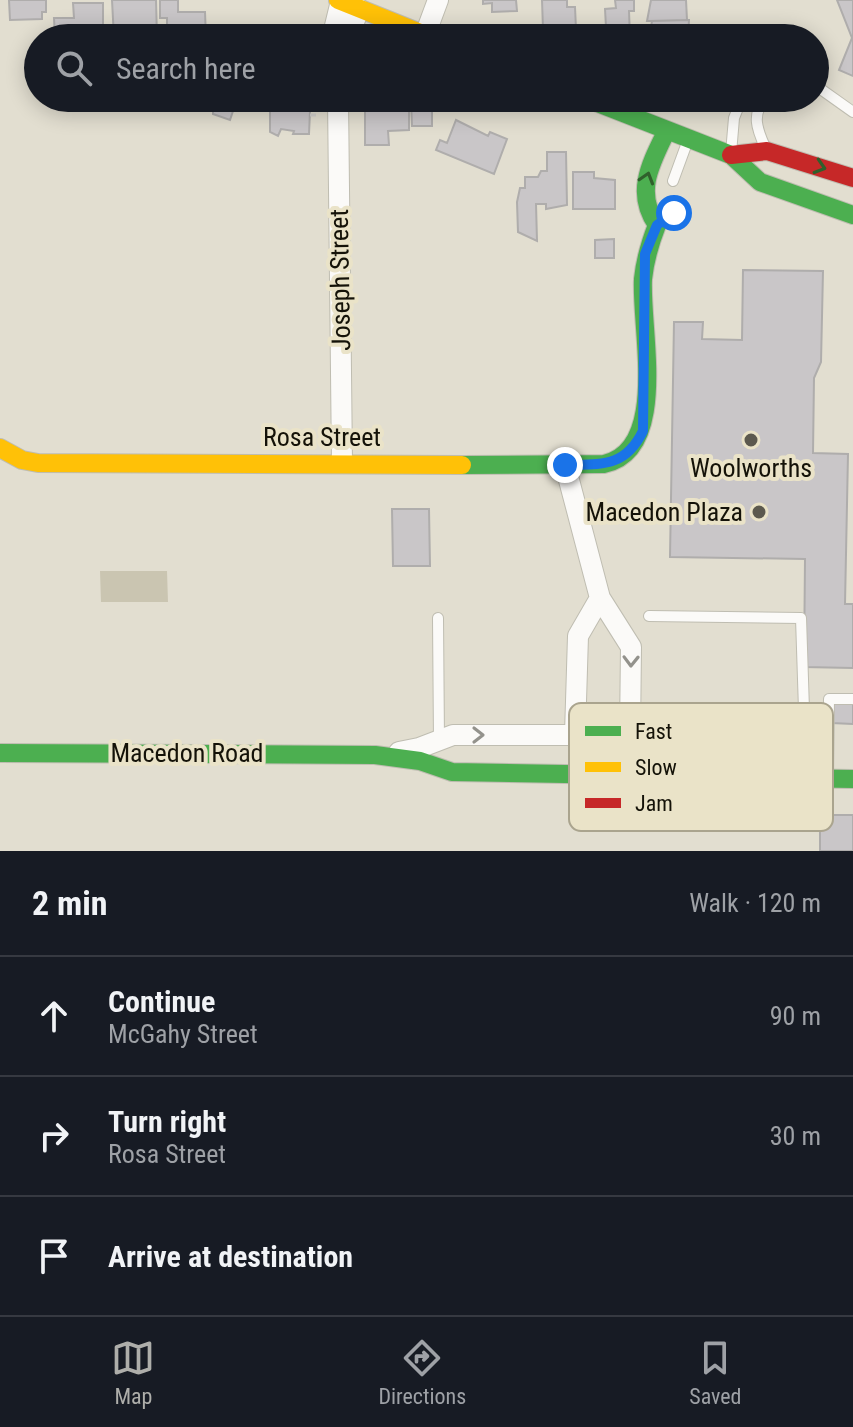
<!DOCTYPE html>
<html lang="en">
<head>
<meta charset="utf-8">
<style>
  :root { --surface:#171b24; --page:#20242c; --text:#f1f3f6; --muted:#9ea1a6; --line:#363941; --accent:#aeaeaa }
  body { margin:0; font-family:"Roboto Condensed",sans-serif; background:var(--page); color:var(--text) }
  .stop { position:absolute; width:24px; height:24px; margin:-18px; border:6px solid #1a73e8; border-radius:50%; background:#fff }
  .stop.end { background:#1a73e8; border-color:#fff; box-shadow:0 2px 8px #0008 }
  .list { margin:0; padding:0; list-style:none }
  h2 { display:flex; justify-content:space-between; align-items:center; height:104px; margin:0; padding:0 32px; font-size:34px }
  h2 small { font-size:26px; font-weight:400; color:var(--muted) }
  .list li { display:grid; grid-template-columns:52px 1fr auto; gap:24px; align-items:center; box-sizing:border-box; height:120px; padding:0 32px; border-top:2px solid var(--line) }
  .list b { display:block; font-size:30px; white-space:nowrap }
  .list p { margin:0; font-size:26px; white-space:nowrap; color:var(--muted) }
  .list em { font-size:26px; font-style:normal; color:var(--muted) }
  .icon { flex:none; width:44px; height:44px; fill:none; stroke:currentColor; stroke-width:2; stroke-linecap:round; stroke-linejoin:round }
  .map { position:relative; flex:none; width:853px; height:851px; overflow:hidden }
  .search { position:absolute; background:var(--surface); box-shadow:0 4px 20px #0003; left:24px; right:24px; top:24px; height:88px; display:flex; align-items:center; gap:20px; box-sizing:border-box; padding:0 28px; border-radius:44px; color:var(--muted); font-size:30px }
  .sheet { height:464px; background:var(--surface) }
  nav { display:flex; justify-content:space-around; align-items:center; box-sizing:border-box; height:112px; border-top:2px solid var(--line); background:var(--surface); font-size:22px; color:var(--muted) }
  nav a { display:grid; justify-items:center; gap:4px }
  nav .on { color:var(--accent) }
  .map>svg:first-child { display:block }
  .green { fill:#cac5b1 }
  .building { fill:#c9c6c8; stroke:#afadac; stroke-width:2 }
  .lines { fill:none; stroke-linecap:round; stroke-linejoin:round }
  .lane-casing { stroke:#bfbdb1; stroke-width:12 }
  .street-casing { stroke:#bfbdb1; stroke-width:22 }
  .fast-casing { stroke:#bfbdb1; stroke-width:20 }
  .slow-casing { stroke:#bfbdb1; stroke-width:20 }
  .jam-casing { stroke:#bfbdb1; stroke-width:20 }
  .path { stroke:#d2d0cc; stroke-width:3; stroke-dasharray:6 6; stroke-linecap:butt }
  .lane { stroke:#fbfaf8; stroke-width:10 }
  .street { stroke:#fbfaf8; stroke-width:20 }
  .fast { stroke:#4caf50; stroke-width:18 }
  .slow { stroke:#ffc107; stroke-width:18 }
  .jam { stroke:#c62828; stroke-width:18 }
  .oneway { stroke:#30602c }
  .oneway2 { stroke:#93928c }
  .route { stroke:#1a73e8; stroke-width:10 }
  .poi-dot { fill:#5c594e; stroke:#eae3c8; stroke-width:3 }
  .labels { text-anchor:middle; stroke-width:8; stroke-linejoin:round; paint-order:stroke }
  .street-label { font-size:26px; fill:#141208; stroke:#eae3c8 }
  .poi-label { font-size:26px; fill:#141208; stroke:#eae3c8 }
  .key { fill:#eae3c8; stroke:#aaa48e; stroke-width:2 }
  .key-label { font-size:22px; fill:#141208 }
</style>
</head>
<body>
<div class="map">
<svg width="853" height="851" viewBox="0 0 853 851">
  <rect width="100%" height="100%" fill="#e2ded0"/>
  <path class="green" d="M100,571H167L168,602H101Z"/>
  <path class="building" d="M9,0H46V12H42V19L10,20Z
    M112,0H156L157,38H114Z
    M160,0H178V12H205L206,38H176V33H167V18H160Z
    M483,0H516L517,11L492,12V3L483,4Z
    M542,0H567V7H575L576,29H543Z
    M615,0H634V11H629L630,38H600V27H606L605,9L616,8Z
    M651,0H686L687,20L647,21Z
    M837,0H853V76L839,70L852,38Z
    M73,3H103V26H99V38H55L54,18H74Z
    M689,20L688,38H649L652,21Z
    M213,98H223L227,105H235L230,120L213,114Z
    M270,98H309H305V111H310L309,134H293L294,131L281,129L278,136L270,132Z
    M374,98H409V130L388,131L389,145H365V102L374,101Z
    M411,101H432V126H412Z
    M456,120L488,136L490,132L507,139L494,174L436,150L440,140L447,143Z
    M547,152H566L567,205L546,209V204H536L537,241L518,232L517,202L520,188H525V177H538L541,171H547Z
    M573,172H594V178L615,180V209H573Z
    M614,239V258H595V240Z
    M743,270L823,271L821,362L814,378L813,453L848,454L845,604H853V668L804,667L805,559L670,557L674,322H703L702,339L742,340Z
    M392,509H429L430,566H393Z
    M832,704H853V724L832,723Z
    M820,815H853V851H820Z"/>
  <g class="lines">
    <defs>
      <path id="lane" d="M815,85L853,112
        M765,147C757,129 751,114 766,98
        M731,153L734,118L742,98
        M673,181L688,140
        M649,616L801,618L806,771
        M438,618L439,741
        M828,777L829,699H853"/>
      <path id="street" d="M425,35L438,0
        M332,38L341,1
        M348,38L359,9
        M338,98L342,463
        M565,465L600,598L631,647L630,733
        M575,734L578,636L600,598
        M399,752L419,748L453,735H773L806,777"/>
      <path id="fast" d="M585,98L731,155L760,182L853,215
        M462,465L604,464C670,450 640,328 643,279C645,259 650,243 657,225C634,192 651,163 667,130
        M0,753L375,755L420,761L452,772L853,779"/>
      <path id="slow" d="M338,0L433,38
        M0,448L22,460L38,463L462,465"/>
      <path id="jam" d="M731,155L767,151L853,178"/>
    </defs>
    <use href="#lane" class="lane-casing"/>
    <use href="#street" class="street-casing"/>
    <use href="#fast" class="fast-casing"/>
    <use href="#slow" class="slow-casing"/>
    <use href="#jam" class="jam-casing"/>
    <path class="path" d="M305,38L314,31
      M313,98L320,100
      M310,115H320"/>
    <use href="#lane" class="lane"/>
    <use href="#street" class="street"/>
    <use href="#fast" class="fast"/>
    <use href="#slow" class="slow"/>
    <use href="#jam" class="jam"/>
  </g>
  <defs><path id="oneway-chevron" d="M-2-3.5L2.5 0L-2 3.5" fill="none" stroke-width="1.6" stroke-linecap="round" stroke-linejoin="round" transform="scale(2)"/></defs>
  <g class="oneway">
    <use href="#oneway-chevron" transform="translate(820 167) rotate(17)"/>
    <use href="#oneway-chevron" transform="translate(647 178) rotate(-73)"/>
  </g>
  <g class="oneway2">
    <use href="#oneway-chevron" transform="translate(631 661) rotate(91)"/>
    <use href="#oneway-chevron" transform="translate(478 735)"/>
  </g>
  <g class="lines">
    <path class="route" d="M565,465C601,464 625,468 643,431L645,254L657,225L674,213"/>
  </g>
  <g class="poi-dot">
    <circle cx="751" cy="440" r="8"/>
    <circle cx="759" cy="512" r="8"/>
  </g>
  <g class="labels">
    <g class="street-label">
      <text transform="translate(340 280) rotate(-91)" y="9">Joseph Street</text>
      <text x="322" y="446">Rosa Street</text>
      <text x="187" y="762">Macedon Road</text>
    </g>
    <g class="poi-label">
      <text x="751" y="477">Woolworths</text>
      <text x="743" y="521" text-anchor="end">Macedon Plaza</text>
    </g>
  </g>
  <rect x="569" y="703" width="264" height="128" rx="12" class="key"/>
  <rect x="585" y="726" width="36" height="10" fill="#4caf50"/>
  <rect x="585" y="762" width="36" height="10" fill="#ffc107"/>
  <rect x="585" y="798" width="36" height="10" fill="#c62828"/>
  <g class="key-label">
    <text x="635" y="739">Fast</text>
    <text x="635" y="775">Slow</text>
    <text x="635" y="811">Jam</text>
  </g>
</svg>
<div class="stop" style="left:674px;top:213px"></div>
<div class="stop end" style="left:565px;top:465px"></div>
<div class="search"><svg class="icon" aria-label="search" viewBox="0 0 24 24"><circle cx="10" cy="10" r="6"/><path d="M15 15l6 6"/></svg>Search here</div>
</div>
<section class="sheet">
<h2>2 min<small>Walk · 120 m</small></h2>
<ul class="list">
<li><svg class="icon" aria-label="ahead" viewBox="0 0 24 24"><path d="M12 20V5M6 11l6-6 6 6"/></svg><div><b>Continue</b><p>McGahy Street</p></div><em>90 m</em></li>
<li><svg class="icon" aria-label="right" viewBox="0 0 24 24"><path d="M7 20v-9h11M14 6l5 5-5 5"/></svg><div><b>Turn right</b><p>Rosa Street</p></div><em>30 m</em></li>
<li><svg class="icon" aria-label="arrive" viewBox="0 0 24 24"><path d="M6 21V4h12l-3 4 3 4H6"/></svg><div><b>Arrive at destination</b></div></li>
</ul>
</section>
<nav>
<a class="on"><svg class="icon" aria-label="map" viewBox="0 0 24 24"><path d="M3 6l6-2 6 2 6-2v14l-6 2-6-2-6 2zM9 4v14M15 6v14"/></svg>Map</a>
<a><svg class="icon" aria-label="directions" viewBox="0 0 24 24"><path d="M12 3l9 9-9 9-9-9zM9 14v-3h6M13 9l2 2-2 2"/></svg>Directions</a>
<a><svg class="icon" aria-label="saved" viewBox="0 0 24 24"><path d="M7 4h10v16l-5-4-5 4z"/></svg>Saved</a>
</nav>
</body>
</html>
